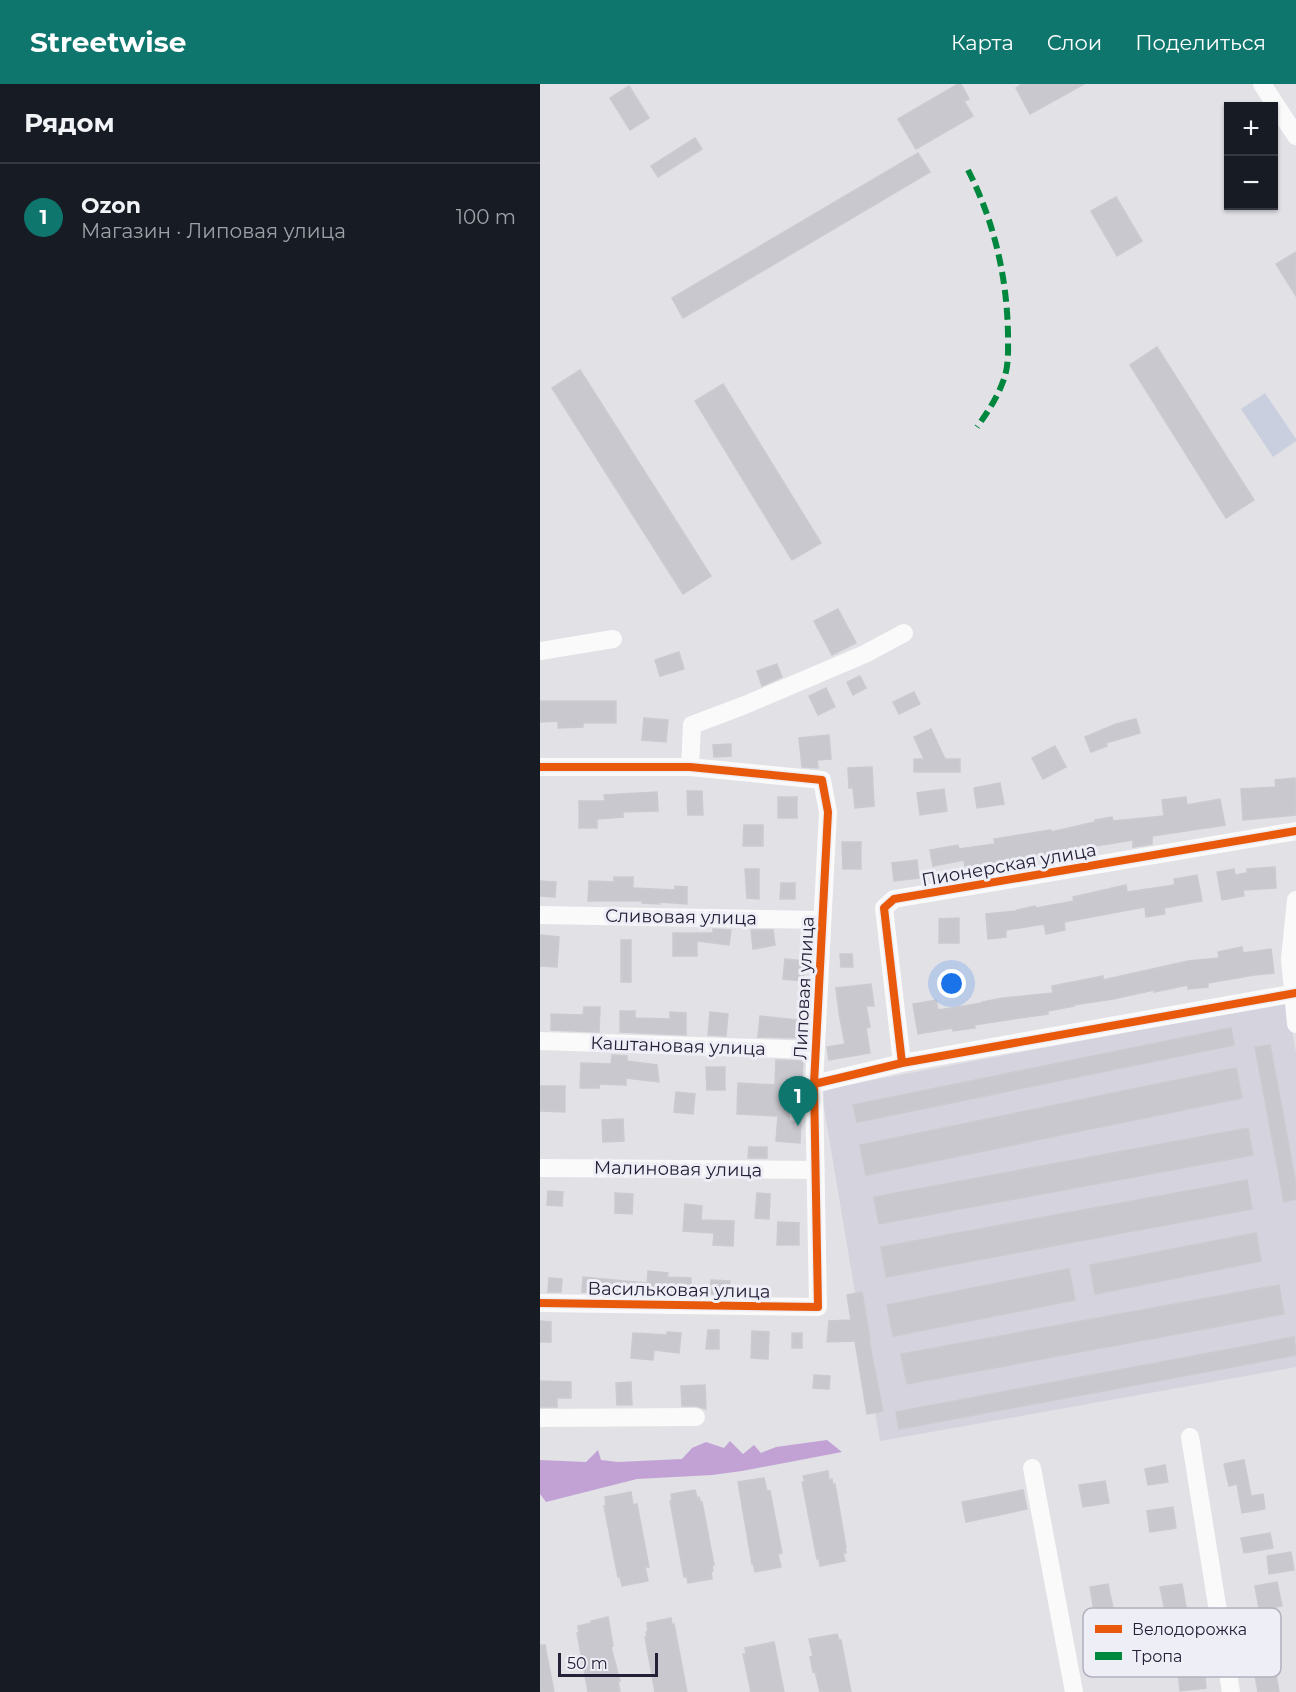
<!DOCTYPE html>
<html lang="ru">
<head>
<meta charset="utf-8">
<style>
  :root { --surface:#171b24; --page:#20242c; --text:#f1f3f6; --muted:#9ea1a6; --line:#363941; --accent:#0f766e }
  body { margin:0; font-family:Montserrat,sans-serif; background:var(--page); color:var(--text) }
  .controls { position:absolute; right:18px; top:18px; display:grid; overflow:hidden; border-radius:0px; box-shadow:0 2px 4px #0004 }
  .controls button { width:54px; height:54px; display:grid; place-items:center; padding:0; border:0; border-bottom:2px solid var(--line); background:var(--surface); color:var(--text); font:30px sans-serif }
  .scale { position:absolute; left:18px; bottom:15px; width:100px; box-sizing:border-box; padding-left:6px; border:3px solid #252038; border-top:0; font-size:16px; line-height:21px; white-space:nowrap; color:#252038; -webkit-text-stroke:4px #eeeef6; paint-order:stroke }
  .you { position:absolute; left:412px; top:900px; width:21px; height:21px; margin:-15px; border:4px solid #fff; border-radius:50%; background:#1a73e8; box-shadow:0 0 0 9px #1a73e833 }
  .badge { display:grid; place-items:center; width:39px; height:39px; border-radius:50%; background:var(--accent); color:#fff; font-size:20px; font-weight:700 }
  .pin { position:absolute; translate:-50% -50px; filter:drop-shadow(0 2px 3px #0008) }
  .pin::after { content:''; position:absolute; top:32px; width:21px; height:18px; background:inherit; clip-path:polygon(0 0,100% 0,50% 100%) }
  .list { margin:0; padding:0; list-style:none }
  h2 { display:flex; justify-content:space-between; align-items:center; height:78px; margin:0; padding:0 24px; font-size:26px }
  h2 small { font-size:20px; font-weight:400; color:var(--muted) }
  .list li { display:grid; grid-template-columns:39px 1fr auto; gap:18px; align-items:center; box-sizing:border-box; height:108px; padding:0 24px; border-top:2px solid var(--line) }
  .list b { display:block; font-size:22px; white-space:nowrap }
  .list p { margin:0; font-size:20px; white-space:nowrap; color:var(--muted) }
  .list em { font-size:20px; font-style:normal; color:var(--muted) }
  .map { position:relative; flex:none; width:756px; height:1608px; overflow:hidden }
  header { display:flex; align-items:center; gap:36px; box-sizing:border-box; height:84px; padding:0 30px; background:var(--accent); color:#fff }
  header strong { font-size:28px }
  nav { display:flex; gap:33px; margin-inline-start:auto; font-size:21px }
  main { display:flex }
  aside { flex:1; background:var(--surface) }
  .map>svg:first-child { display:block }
  .built { fill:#d4d3de }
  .green { fill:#cacfdf }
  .water { fill:#c2a2d5 }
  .building { fill:#c9c8ce; stroke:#cacacf; stroke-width:1.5 }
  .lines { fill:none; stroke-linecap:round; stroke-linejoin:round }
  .minor { stroke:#fafafb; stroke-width:18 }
  .quiet { stroke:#00873e; stroke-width:6; stroke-dasharray:12 6; stroke-linecap:butt }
  .cycleway-casing { stroke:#eeeef6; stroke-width:11 }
  .cycleway { stroke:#e8590c; stroke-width:8 }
  .labels { text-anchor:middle; stroke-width:6; stroke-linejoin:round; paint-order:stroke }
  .street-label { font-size:18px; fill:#252038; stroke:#eeeef6 }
  .key { fill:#eeeef6; stroke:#b2b0bd; stroke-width:1.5 }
  .key-label { font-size:16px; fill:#252038 }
</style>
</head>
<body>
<header>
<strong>Streetwise</strong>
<nav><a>Карта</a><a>Слои</a><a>Поделиться</a></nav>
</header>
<main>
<aside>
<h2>Рядом<small></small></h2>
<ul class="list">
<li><span class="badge">1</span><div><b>Ozon</b><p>Магазин · Липовая улица</p></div><em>100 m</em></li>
</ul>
</aside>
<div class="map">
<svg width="756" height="1608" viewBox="0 0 756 1608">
  <rect width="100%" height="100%" fill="#e1e1e6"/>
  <path class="built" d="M747,918L756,969V1283L340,1357L281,1006Z"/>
  <path class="green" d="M725,309L756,355V357L733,373L701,325Z"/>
  <path class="water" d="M287,1356L302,1368L202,1387L172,1391L97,1395L6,1418L0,1410V1376L46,1378L58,1366L61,1376L78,1378L142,1375L152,1364L166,1358L184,1364L190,1357L203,1370L214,1361L221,1369L236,1363Z"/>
  <path class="building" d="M418,0H421L429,15L424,17L433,32L376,65L358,35Z
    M482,0H544L490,30L476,4Z
    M89,2L109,34L90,46L70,14Z
    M155,54L162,65L118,93L111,82Z
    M378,69L390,88L143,234L132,214Z
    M576,113L602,157L577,172L551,127Z
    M756,168V212L736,180Z
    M617,263L714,416L686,434L590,281Z
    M40,286L171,492L143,510L12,304Z
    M183,300L281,459L252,476L155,317Z
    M298,525L316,559L292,571L274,537Z
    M139,568L144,585L120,592L115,576Z
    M237,580L242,593L222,602L217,587Z
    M320,592L326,604L313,611L307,598Z
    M286,604L295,623L278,631L269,612Z
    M374,608L380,620L359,630L353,618Z
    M0,617H76V639H43V643L18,644V637L0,638Z
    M104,634L128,636L126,658L102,656Z
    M596,635L600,649L566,659L567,662L551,668L545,653L576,640Z
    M391,645L405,675H420V688H374V675H384L374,653Z
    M289,651L291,675L277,676L278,684L262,683L259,654Z
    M191,660V672L174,673L173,661Z
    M515,662L526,683L503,695L492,674Z
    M332,683L334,722L315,724L313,704H309L308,684Z
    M755,694L756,731L703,736L701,705L736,703L735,696Z
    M460,699L464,720L437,724L434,704Z
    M404,705L407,727L380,731L377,709Z
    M147,707H162L163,731H148Z
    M117,708L118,727L83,728V733L57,735V744H39V717H65L64,711Z
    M238,713H257V734H238Z
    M646,713L647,721L680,715L685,741L612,752V760L593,763V756L549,763L551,770L530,774L529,769L479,776L480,777L443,784V786L426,788L424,776L393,782L390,766L418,761L419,765L455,760L454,755L511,746V748L555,738V736L572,733L573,737L624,732L622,716Z
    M204,741H223V762H203Z
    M302,758H321V785H303Z
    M377,776L379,794L354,797L352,779Z
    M735,783L736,804L703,806L704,812L682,816L677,788L694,785L695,791L707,789V785Z
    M205,785H219V815L207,814Z
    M657,791L662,817L624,824L625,830L606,833L605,823L524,838L525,846L506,850L504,840L466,846V853L448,855L446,830L477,827V826L495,822L496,824L534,817L533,813L586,801L587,808L635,801L634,795Z
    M74,793H93V804L135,806V802L147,803V820L120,818V820L102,819V817H48L49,797L74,798Z
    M0,797L16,798L15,813L0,812Z
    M241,799H255V815H240Z
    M419,834V859H399V835Z
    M173,845L191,846L189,861L157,857V872H133V849H173Z
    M211,846H233L235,861L213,865Z
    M0,851L19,853L17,883L0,882Z
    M81,856H91V898H81Z
    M702,863L703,869L731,865L734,889L714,891L668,899V903L648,905V901L614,908V906L573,915L533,921L534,922L508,927V930L473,935L434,941L435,944L413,947V944L378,950L373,920L396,916L398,926L442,919V918L463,914L513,909L512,902L563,892V896L648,877L679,874L678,868Z
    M300,870H312L313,883H301Z
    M245,875L265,877L263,897L243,895Z
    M331,900L334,922H326L330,943L326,944L330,969L289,976L287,963L305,960L299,929L296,904Z
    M44,923H60L59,948L11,946V930L43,931Z
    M80,927H95V934L130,935V928L146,929V951L80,948Z
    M170,928L188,930L186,952L168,951Z
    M220,932L266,937L264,954L218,953Z
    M691,944L694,961L317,1038L313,1021Z
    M730,961L756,1100V1115L744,1118L715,963Z
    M72,971L87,972V977L117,981L119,998L86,994V1001L60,1000L59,1004H40L41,979L71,980Z
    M236,976L263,977L262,993L251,992L249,1037L261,1038L260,1059L236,1057L238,1032L197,1030L198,999L235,1001Z
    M166,983H185V1006H167Z
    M696,984L702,1014L326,1091L320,1061Z
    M0,1002H25V1028L0,1027Z
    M136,1008L155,1010L153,1030L134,1028Z
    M83,1035L84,1057L63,1058L62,1036Z
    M708,1044L713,1071L339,1140L334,1113Z
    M209,1063H227V1074H208Z
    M707,1096L712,1125L346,1193L341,1163Z
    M8,1107L23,1108L22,1122L7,1121Z
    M75,1109L93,1110L92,1130L75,1129Z
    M217,1109L230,1110L229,1135L215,1134Z
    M145,1120L162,1122L161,1136L194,1137L193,1162L173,1161L174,1149L143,1147Z
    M238,1138L259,1139V1161H237Z
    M716,1149L721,1177L555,1210L550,1181Z
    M529,1185L535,1216L353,1252L347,1221Z
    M108,1187L128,1189L127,1193L151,1194V1210L42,1208L43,1193L107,1199Z
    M9,1194L22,1195L21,1208H8Z
    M171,1196L190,1197L189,1202L221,1205L220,1211L170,1210Z
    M739,1201L744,1230L367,1300L361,1270Z
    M322,1208L330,1256L329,1257L343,1327L327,1330L315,1257L287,1258L289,1237L311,1236L307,1211Z
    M0,1237L11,1238V1258H0Z
    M168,1246H179V1265H166Z
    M212,1247L229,1248L228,1275L211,1274Z
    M127,1248L141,1249L139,1269L114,1266L113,1276L91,1274L93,1249L127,1251Z
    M252,1249H262V1264H252Z
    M754,1253L756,1271L359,1345L356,1328Z
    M274,1291L290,1292L289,1305L273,1304Z
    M0,1297L31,1298V1314H17V1323H0Z
    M91,1298L92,1321H77L76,1299Z
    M165,1301L166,1325L156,1322H142L141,1302Z
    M704,1376L711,1412L723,1410L725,1425L702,1429L697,1400L689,1402L684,1380Z
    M625,1381L628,1398L608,1401L605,1385Z
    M288,1387L289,1396L292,1395L293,1401L295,1400L306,1463H305L306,1469H303L305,1477L280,1482L279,1475H277L262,1398H265L263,1392Z
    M224,1394L227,1407H230L242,1469L238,1470L241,1483L215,1488L213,1479L212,1480L198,1398Z
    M565,1397L569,1419L543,1423L539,1401Z
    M155,1406L157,1414L159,1413L161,1419L162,1418L174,1481H172L173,1487H171L172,1495L148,1499L147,1493H144L130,1417L132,1416L131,1410Z
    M483,1406L487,1425L426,1438L422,1418Z
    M91,1408L93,1421L97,1420L109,1483H105L108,1497L82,1502L80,1493H78L64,1422H66L65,1413Z
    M633,1423L636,1444L610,1448L607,1427Z
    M730,1449L733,1464L704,1469L701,1454Z
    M751,1468L754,1486L729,1490L727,1472Z
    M737,1498L742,1522L731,1524L734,1556L730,1557L739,1608H718L714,1585H712L709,1570L707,1543L722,1541L715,1502Z
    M568,1500L574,1529L555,1533L550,1503Z
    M642,1500L647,1529H649L654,1555L632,1560L620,1503Z
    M68,1533L73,1562L71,1563L80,1597H78L80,1608H48L37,1549H39L38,1542L51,1539V1537Z
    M131,1534L132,1541L134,1540L147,1608H115L105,1553H107L106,1548L108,1547L107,1539Z
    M297,1550L299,1556H301L311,1608H280L275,1587L273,1588L270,1573L273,1572L269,1555Z
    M234,1558L244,1608H211L203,1570H206L205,1564Z
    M0,1561H5L14,1608H0Z
    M664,1583L666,1604L640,1607L638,1585Z"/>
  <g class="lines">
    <path class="minor" d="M722,0L756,52
      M0,567L73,555
      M0,683H150L282,696L288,728L274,1000L278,1223L0,1219
      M150,683L152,641L205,621L325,570L364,549
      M756,816L750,875L756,940
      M0,831L282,836
      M0,957L276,966
      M362,979L344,824L354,815L756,747
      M274,1000L362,979L756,909
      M0,1084L276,1086
      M0,1334L156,1333
      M650,1353L691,1608
      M492,1384L534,1608"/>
    <path class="quiet" d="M428,86C454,137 467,193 468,250C468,264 469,281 464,295C458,312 448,328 437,343"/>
    <defs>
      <path id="cycleway" d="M0,683H150L282,696L288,728L274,1000L278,1223L0,1219
        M362,979L344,824L354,815L756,747
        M274,1000L362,979L756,909"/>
    </defs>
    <use href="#cycleway" class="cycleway-casing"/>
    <use href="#cycleway" class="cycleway"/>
  </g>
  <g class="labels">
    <g class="street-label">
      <text transform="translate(469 781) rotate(-10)" y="6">Пионерская улица</text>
      <text transform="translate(141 833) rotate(1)" y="6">Сливовая улица</text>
      <text transform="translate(264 904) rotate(-87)" y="6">Липовая улица</text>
      <text transform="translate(138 962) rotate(2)" y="6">Каштановая улица</text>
      <text transform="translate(138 1085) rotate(1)" y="6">Малиновая улица</text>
      <text transform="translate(139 1206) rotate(1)" y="6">Васильковая улица</text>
    </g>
  </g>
  <rect x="543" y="1524" width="198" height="69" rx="9" class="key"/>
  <rect x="555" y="1541" width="27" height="8" fill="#e8590c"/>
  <rect x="555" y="1568" width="27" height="8" fill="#00873e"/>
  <g class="key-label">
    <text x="592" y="1551">Велодорожка</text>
    <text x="592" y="1578">Тропа</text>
  </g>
</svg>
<div class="controls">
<button>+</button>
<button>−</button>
</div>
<div class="scale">50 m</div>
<div class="you"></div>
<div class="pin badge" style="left:258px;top:1042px">1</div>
</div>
</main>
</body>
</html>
